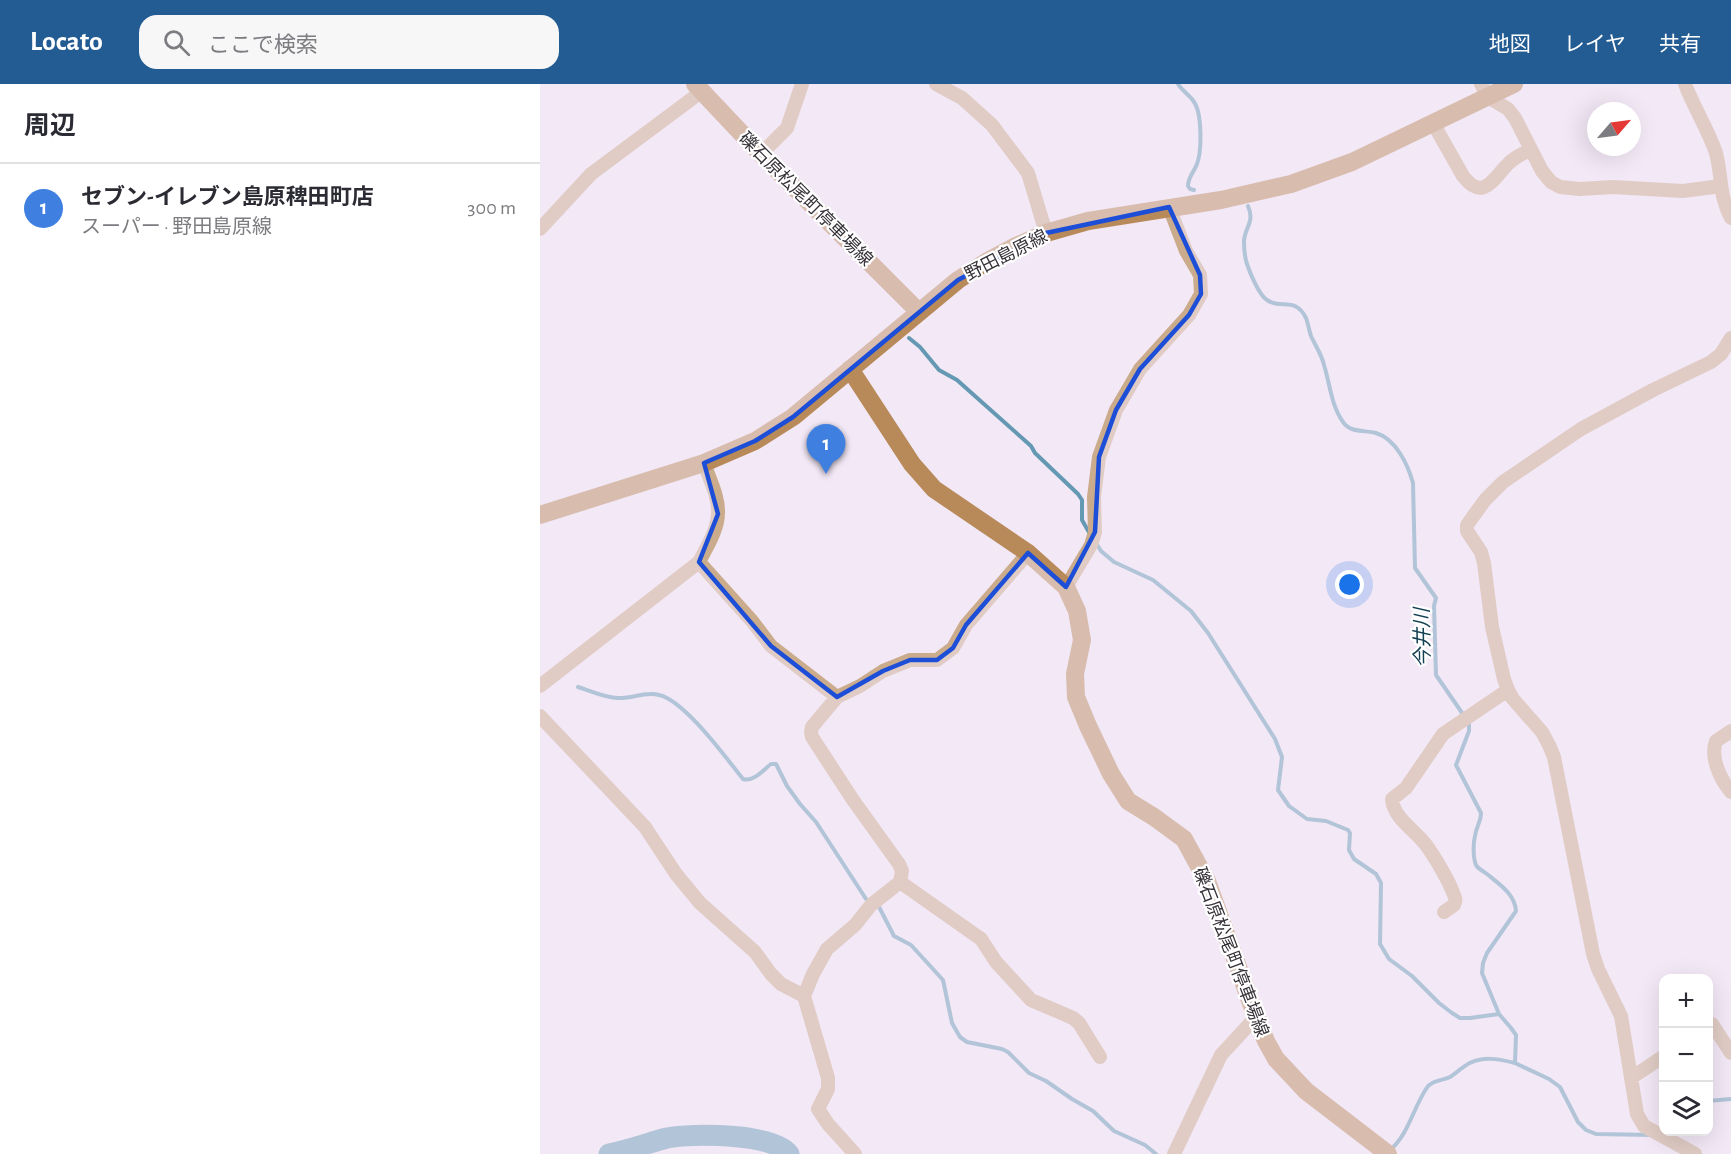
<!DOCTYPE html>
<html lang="ja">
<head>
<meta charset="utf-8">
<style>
  :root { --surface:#fff; --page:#f7f7f7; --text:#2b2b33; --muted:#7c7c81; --line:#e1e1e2; --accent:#235b93 }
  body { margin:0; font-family:"Alegreya Sans","Noto Sans JP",sans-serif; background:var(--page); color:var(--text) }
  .controls { position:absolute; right:18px; bottom:18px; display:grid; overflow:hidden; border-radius:12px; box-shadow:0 6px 24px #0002 }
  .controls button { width:54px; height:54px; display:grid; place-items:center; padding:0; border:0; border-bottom:2px solid var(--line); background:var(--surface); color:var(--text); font:30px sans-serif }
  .compass { position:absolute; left:1047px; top:18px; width:54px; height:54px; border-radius:50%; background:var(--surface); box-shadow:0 6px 24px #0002; rotate:62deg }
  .you { position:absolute; left:810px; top:501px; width:21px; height:21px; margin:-15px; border:4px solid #fff; border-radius:50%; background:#1a73e8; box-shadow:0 0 0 9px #1a73e833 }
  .badge { display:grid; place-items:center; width:39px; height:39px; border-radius:50%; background:var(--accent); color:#fff; font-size:20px; font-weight:700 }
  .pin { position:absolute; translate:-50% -50px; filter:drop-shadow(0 2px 3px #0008) }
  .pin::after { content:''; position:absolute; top:32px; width:21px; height:18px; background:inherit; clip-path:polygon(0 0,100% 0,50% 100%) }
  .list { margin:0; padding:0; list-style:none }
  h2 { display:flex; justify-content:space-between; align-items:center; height:78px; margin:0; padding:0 24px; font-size:26px }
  h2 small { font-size:20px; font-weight:400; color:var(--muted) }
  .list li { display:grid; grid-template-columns:39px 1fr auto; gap:18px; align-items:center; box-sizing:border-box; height:90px; padding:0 24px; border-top:2px solid var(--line) }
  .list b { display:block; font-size:22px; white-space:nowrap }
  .list p { margin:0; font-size:20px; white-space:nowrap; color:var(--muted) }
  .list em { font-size:20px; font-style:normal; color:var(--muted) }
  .icon { flex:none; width:33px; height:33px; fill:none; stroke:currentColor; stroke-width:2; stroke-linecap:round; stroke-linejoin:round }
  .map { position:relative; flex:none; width:1191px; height:1070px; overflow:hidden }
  header { display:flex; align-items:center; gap:36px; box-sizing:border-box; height:84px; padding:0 30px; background:var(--accent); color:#fff }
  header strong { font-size:28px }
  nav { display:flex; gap:33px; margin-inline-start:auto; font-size:21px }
  .search { width:420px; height:54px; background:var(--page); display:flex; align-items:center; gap:15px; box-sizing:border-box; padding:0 21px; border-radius:18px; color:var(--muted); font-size:22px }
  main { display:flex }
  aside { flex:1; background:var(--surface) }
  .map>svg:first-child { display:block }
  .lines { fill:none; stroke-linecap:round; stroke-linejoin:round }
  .stream { stroke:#6599b3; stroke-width:4 }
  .river { stroke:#6599b3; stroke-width:21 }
  .street { stroke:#caab8b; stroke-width:14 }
  .secondary { stroke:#b88a59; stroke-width:18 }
  .marked { fill:none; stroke:#1d4ed8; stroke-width:4.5; stroke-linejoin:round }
  .labels { text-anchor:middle; stroke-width:4.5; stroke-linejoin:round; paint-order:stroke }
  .street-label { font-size:18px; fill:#363137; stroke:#fff }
  .water-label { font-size:20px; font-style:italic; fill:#144054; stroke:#fff }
</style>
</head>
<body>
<header>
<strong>Locato</strong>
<div class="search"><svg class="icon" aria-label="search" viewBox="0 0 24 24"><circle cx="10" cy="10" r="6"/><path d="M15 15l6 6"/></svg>ここで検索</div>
<nav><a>地図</a><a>レイヤ</a><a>共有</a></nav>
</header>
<main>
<aside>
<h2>周辺<small></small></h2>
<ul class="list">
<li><span class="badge" style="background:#3f7fe0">1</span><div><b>セブン-イレブン島原稗田町店</b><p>スーパー · 野田島原線</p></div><em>300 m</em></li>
</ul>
</aside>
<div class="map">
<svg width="1191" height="1070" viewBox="0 0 1191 1070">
  <rect width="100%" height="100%" fill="#f3e8f6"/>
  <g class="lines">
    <path class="stream" d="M638,0C642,7 650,11 654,18C662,29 662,67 657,80C654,88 648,93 648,102L650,105L654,106
      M708,122C715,138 705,143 704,157C704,164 705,174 707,180C710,189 719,211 727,216C741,226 755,212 766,234C768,239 769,246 771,252C775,261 782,271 784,281C790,300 791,321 803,338C810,349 825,346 836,349C856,355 868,381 873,399L875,484L896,514L894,522L896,591L929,639V647L916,681L941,729C941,738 936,743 935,752C933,759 933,774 936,781C938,785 943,787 947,790C959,800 975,810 976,827L947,869L943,879L942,889L959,930L971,944L976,951L975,979L1009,995L1020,1003L1038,1038L1046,1046L1056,1050L1113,1051
      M369,254L380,263L399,286L417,296L491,362L495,369L538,410L542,416V436L550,450
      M556,459L561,467L574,478L613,496L651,527L668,549L735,655L742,673L738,706L749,722L767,735L786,737L808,746L810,749L809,766L814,775L836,790L841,799L840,860L849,875L872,892L899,919L912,929L920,934H930L959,930
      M38,603C51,607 65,614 78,614C92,615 105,607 119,611C144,616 186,674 203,695C214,698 223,686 231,680H236L247,702L260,720L276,738L326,815L331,817
      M338,821L354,852L371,861L403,896L412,939L420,953L427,958L462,965L468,968L489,989L506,997L532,1015L553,1027L574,1047L605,1061L616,1070
      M1168,1017L1191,1015
      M850,1066C868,1051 873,1025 886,1005C891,996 902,997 910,993C915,990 920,985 925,982C940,971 959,975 975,979"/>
    <path class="river" d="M69,1070C89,1066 108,1059 127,1054C152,1049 233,1049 249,1070"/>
    <path class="street" d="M396,0L422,14L452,41L488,89L506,149
      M941,0L948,13L968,25L975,34L1002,87L1011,98L1020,103L1040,105L1073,103L1143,107L1181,102
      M1145,0C1154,24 1168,45 1176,69C1182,92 1179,112 1191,134
      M893,39L923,92C944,119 954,93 969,79C975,73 982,70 990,66
      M221,70L247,44L262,0
      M0,145L51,90L161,8
      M159,478C166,464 178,446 178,429C179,413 169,394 164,379
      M526,503L551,461L555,448L554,413L559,373L576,326L600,285L649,231L661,210L660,191L646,167L629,123
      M0,602L159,478L212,537L231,562L297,613
      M0,632L105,743L136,790L160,819L215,868L231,890L241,900L264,912L273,890L287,865L315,841L331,821L360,798L362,787L359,780L313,716L272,653L271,648L272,643L297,613L320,602L343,587L370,576H397L413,564L426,541L488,469
      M1191,647L1176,657C1170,673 1180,695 1191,708
      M360,798L441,855L456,878L491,916L533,934L539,939L560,973
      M904,828L914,821C916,816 916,816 914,811C909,797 895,773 886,761C876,747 853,734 852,715L866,704L903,650L968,606
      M264,912L288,994V1005L278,1025L288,1040L315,1070
      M1168,943L1172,940L1191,969
      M1091,994L1124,972
      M634,1070L681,971L716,933
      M1155,1070L1104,1042L1097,1030L1081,932L1058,885L1053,870L1014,673L1009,661L1002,648L973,615L968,606L964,595L952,543L944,479L941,468L927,447V441L945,416L963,398L1041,345L1113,306L1171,278L1181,270L1191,254"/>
    <path class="secondary" d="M155,0L221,70L379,228
      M310,285L372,380L394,405L488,469L526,503L537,527L542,556L535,590L536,613L548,642L571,690L588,717L614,733L644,755L667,797L716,933L726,957L736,975L766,1007L848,1070
      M0,431L164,379L215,357L253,333L418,196L446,178L476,162L506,149L548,137L681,116L751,100L812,78L974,0"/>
  </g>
  <path d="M0 0H1191V1070H0ZM629,123L660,191L661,210L649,231L600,285L576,326L559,373L555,448L526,503L488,469L426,541L413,564L397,576H370L343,587L297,613L231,562L159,478L178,430L164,379L215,357L253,333L418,196L506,149Z" fill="#f3e8f6" fill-opacity=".55" fill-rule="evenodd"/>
  <path class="marked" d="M629,123L660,191L661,210L649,231L600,285L576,326L559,373L555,448L526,503L488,469L426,541L413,564L397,576H370L343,587L297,613L231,562L159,478L178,430L164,379L215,357L253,333L418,196L506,149Z"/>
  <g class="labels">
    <g class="street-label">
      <text transform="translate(266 115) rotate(45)" y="6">礫石原松尾町停車場線</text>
      <text transform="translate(466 171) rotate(-27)" y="6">野田島原線</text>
      <text transform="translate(691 868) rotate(69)" y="6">礫石原松尾町停車場線</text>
    </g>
    <g class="water-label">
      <text transform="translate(882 554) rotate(-91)" y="7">今井川</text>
    </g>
  </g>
</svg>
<div class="controls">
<button>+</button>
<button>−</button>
<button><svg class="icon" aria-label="layers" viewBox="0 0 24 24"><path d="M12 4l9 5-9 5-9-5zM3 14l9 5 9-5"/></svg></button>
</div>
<svg class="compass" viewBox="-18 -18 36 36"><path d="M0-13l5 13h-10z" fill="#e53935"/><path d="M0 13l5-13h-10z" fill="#7c7c81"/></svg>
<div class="you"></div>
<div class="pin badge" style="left:286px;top:390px;background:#3f7fe0">1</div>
</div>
</main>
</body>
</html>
